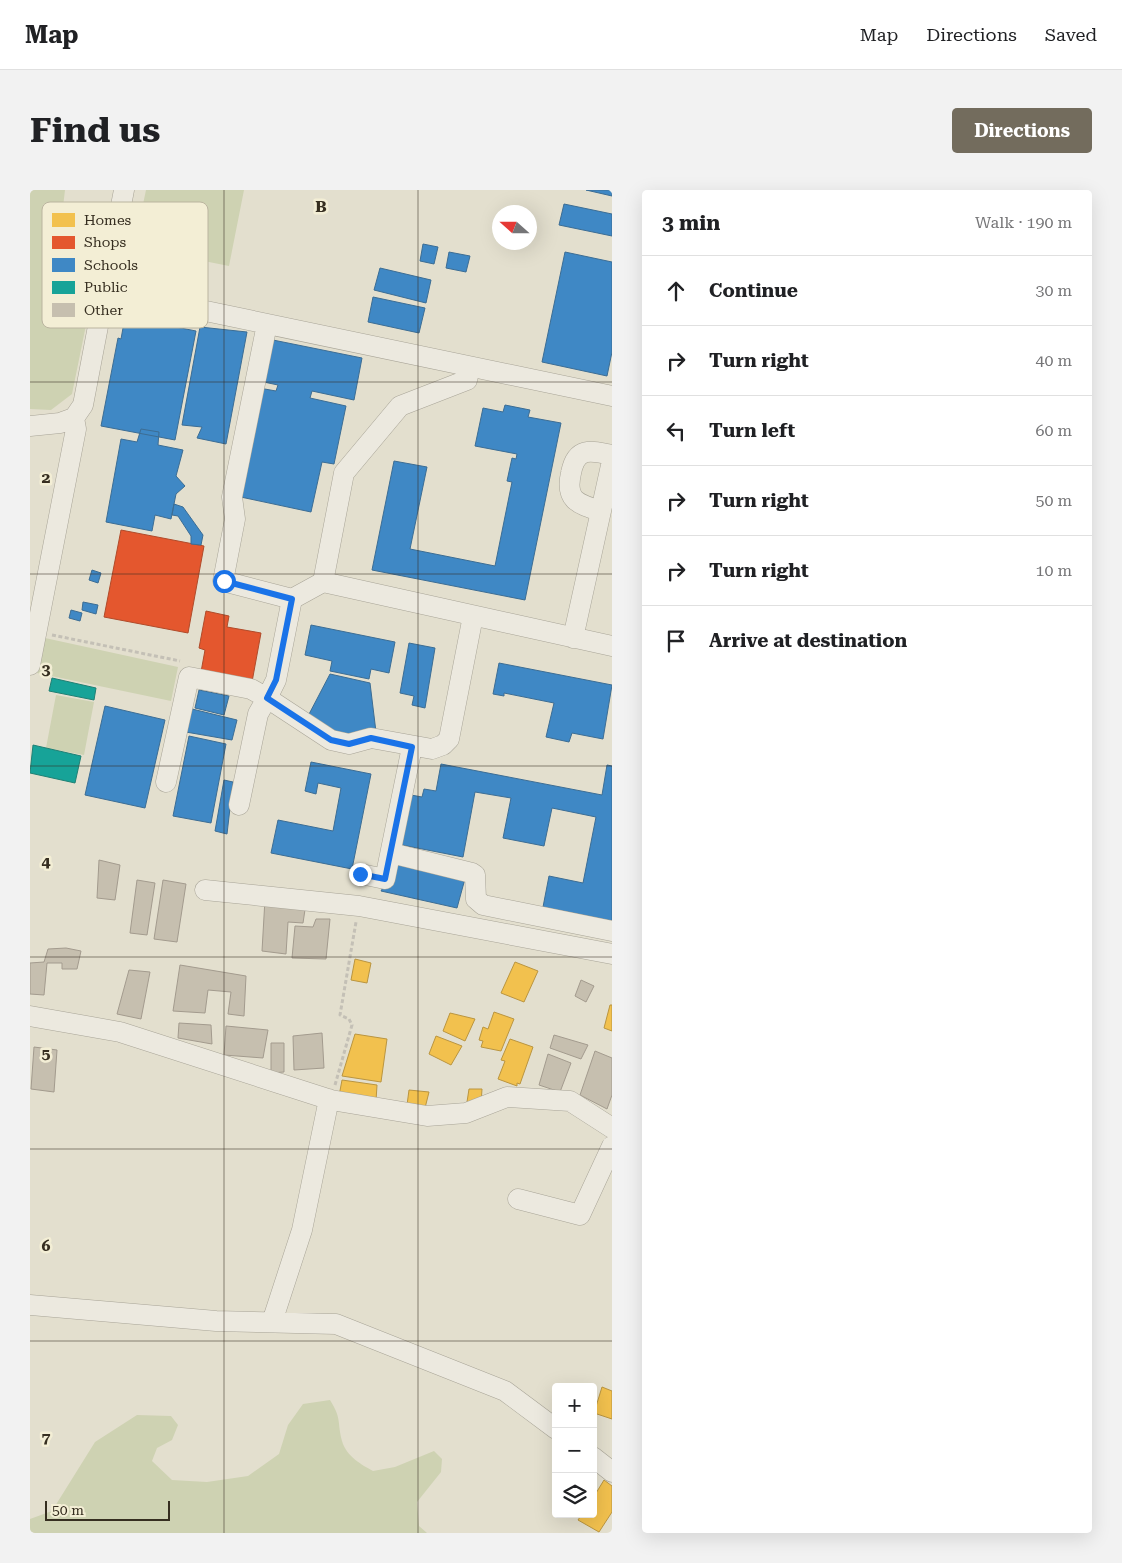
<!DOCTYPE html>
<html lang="en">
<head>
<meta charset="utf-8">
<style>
  :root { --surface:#fff; --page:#f2f2f2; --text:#202124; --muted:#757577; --line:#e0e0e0; --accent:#736c5d }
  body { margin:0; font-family:"Roboto Serif",serif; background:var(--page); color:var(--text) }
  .controls { position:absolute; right:15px; bottom:15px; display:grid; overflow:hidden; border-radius:5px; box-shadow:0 5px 20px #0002 }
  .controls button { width:45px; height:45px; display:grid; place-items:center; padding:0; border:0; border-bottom:1px solid var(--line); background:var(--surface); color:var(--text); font:25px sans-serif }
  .compass { position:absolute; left:462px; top:15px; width:45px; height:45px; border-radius:50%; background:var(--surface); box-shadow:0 5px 20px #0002; rotate:291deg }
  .scale { position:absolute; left:15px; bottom:12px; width:125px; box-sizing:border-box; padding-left:5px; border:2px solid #362e20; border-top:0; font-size:14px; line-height:18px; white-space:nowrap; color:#362e20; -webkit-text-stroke:4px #f3eed5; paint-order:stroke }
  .stop { position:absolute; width:15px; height:15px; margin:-11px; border:4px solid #1a73e8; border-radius:50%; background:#fff }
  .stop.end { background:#1a73e8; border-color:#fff; box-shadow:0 1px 5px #0008 }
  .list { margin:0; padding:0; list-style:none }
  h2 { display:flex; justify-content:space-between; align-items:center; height:65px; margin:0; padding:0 20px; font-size:21px }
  h2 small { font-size:16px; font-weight:400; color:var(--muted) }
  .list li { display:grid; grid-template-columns:32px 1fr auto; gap:15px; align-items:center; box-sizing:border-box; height:70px; padding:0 20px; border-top:1px solid var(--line) }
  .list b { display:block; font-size:19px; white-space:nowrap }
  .list em { font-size:16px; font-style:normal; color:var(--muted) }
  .icon { flex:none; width:28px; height:28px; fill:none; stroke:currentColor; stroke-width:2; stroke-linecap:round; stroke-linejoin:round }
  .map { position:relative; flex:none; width:582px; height:1343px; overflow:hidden; border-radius:5px }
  header { display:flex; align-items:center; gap:30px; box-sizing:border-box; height:70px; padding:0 25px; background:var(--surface); border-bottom:1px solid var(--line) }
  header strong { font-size:24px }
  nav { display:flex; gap:28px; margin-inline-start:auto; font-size:18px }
  .intro { display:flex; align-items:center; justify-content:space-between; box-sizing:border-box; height:120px; padding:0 30px }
  h1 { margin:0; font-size:35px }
  .button { padding:12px 22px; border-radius:5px; background:var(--accent); color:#fff; font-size:18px; font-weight:700 }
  main { display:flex; gap:30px; padding:0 30px }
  aside { flex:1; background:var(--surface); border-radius:5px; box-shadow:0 5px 20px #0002 }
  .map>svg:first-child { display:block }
  .green { fill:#ced2b2 }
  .homes { fill:#f2c14e; stroke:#ba9540 }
  .shops { fill:#e4572e; stroke:#b04b2a }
  .schools { fill:#3f88c5; stroke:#3c6d94 }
  .public { fill:#17a398; stroke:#208074 }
  .building { fill:#c6bfaf; stroke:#a39b8e }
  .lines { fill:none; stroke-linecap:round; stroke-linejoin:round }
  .minor-casing { stroke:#a8a497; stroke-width:21 }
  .path { stroke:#c4c0b6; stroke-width:3; stroke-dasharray:4 2.5; stroke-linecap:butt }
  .minor { stroke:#ece9df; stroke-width:20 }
  .route { stroke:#1a73e8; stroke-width:6 }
  .grid { fill:none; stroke:#362e20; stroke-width:1; stroke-opacity:0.55 }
  .key { fill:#f3eed5; stroke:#bab49f; stroke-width:1 }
  .key-label { font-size:14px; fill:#362e20 }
  .grid-label { font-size:16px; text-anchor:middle; font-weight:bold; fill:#362e20; stroke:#f3eed5; stroke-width:5; stroke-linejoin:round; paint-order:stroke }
</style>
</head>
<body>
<header>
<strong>Map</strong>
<nav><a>Map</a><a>Directions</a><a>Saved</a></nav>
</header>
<div class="intro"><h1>Find us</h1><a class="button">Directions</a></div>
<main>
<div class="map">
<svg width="582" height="1343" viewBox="0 0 582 1343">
  <rect width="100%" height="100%" fill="#e3dfce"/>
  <path class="green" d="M0,0H35L33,17L79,22L42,204L21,220L0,219Z
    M116,0H214L199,76L104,57Z
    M15,448L148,477L141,511L7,483Z
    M26,505L64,512L54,565L16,558Z
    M300,1210C312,1229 307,1232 312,1251C316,1266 332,1275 343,1281L365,1277L404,1261L412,1269L411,1282L387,1312L389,1336L397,1343H0V1329L22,1321L65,1252L107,1225L141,1226L148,1235L142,1250L127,1258L122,1271L142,1290L177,1292L218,1286L249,1264L258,1235L273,1214Z"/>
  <path class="homes" d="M325,769L341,773L337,793L321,790Z
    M485,772L508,781L494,812L471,803Z
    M580,815H582V841L574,838Z
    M464,822L484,829L471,861L451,857L453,851L449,850L453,837L458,839Z
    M420,823L445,829L435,851L413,841Z
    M325,844L357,849L351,892L312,886Z
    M406,846L432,856L421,875L399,864Z
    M480,849L503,857L490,894L487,893V896L468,889L475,871L471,870Z
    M312,890L347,895L346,911L309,906Z
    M439,899H452L451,914L437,912Z
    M379,900L399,902L395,918L377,915Z
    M572,1197L582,1201V1229L564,1223Z
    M574,1290L582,1296V1322L569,1342L548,1330L552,1324H563V1308Z"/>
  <path class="shops" d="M91,340L174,356L158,443L74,427Z
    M176,421L199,426L197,437L231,443L222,492L171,482L175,460L169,458Z"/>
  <path class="schools" d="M556,0H582V6Z
    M534,14L582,24V46L529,35Z
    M393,54L408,57L404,74L390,71Z
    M419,62L440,66L436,82L416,78Z
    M535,62L582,72V162L577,186L512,172Z
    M350,78L401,90L396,113L344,100Z
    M343,107L395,118L389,143L338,132Z
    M95,127L166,141L145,250L71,236L88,148L91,149Z
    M170,137L217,142L196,254L167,248L172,237L152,235Z
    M238,149L332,168L324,210L282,201L280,208L316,216L304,274L292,272L281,322L206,306L229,198L246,201L248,195L229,191Z
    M475,215L500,220L498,227L531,233L495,410L342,380L364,271L397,277L380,359L465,376L482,292L477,291L482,268L486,269L487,264L445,256L453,218L473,222Z
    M111,239L129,242L128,255L153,260L146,286L155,296L146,304L141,329L125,325L122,341L76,332L91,249L107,252Z
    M144,314L153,317L173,345L171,355L161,354V346L148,326L142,325Z
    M62,380L71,383L68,393L59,390Z
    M53,412L68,415L66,424L52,420Z
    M41,420L52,423L50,431L39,428Z
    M281,435L365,452L359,483L341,479L339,489L300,481L302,471L275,465Z
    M379,453L405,458L395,518L382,515L384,506L370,503Z
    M469,473L582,495L573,549L542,543L539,552L516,547L524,513L474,503V506L463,504Z
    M300,484L340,493L346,542L302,545L277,528Z
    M169,500L199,506L194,525L165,518Z
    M75,516L135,530L115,618L55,605Z
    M154,517L207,530L202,550L150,541Z
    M159,546L196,554L181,633L143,626Z
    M281,572L341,584L322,679L241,663L248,630L303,641L311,598L288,593L286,604L275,601Z
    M411,574L572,605L577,575L582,576V731L513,717L519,686L553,693L566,627L522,618L514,656L473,648L481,608L445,602L433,667L372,655L381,605L392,607L394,599L406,601Z
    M194,590L203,592L197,644L185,641Z
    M367,674L436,685L427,718L351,701Z"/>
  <path class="public" d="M22,488L66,498L64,510L19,501Z
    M3,555L51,566L45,593L0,583Z"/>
  <path class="building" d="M69,670L90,675L85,710L67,708Z
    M107,690L125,693L117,745L100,743Z
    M133,690L156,694L147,752L124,749Z
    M235,709L276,713L273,733L258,732L256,764L232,761Z
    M286,729H300L296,769L262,768L265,736L283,737Z
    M36,758L51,761L47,779H32V773H17L14,805L0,804V773L14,772L18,759Z
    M150,775L216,786L214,826L198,824L201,802L178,800L175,823L143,821Z
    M99,780L120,782L111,829L87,824Z
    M551,790L564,796L556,812L545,806Z
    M149,833L181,835L182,854L148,848Z
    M196,836L238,840L233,868L194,865Z
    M292,843L294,878L264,880L263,846Z
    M524,845L558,855L551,869L520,858Z
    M241,853H254V882L241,883Z
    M4,857L27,860L24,902L1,899Z
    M565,861L582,868V905L577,919L550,905Z
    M518,864L541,873L530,902L509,895Z"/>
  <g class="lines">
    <defs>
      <path id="minor" d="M75,100L582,206
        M237,134L202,307L205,329L193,391L262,409L293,392L582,456
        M0,236L30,233L44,228L53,215L94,0
        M571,321C547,314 535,310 541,283C546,257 560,260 582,265
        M293,392L314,283L370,216L437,190L440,177
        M262,409L246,490L237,508L301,550L319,554L341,548L402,559L413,555L419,549L443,426
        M543,448L582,271
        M0,475L46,239L44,228
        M136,592L159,487L221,499L237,508L228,524L209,615
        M361,663L442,683L445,685L446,709L453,715L582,741
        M331,684L355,689L382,557
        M175,700L329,716L582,764
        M0,826L90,842L301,910L397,926L436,923L477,907L540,911L582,938
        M488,1009L550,1025L582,956
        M0,1115L186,1131L306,1134L475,1201L526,1239
        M242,1132L272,1040L299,909
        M563,1267L582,1282"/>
    </defs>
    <use href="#minor" class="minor-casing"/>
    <path class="path" d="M22,445L150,471
      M305,895L322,835L319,829L310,825L326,732"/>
    <use href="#minor" class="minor"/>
  </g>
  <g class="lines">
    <path class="route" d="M194,391L262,409L246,490L237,508L301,550L319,554L341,548L382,557L355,689L330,684"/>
  </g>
  <path class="grid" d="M194,0V1343M388,0V1343M0,192H582M0,384H582M0,576H582M0,767H582M0,959H582M0,1151H582"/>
  <rect x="12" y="12" width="166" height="126" rx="8" class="key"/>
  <rect x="22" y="23" width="23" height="14" fill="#f2c14e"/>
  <rect x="22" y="46" width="23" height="13" fill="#e4572e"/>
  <rect x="22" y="68" width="23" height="14" fill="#3f88c5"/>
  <rect x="22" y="91" width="23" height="13" fill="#17a398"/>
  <rect x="22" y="113" width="23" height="14" fill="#c6bfaf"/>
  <g class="key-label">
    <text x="54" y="35">Homes</text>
    <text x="54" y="57">Shops</text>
    <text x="54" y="80">Schools</text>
    <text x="54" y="102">Public</text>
    <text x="54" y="125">Other</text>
  </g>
  <g class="grid-label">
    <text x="291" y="22">B</text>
    <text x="16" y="293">2</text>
    <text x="16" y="485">3</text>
    <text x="16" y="677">4</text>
    <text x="16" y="869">5</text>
    <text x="16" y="1061">6</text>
    <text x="16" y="1253">7</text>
  </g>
</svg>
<div class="controls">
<button>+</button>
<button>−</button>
<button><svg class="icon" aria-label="layers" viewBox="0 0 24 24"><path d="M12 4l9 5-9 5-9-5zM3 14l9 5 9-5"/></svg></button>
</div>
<svg class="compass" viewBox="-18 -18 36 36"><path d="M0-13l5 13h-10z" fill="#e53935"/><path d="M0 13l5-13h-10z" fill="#757577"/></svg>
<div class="scale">50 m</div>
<div class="stop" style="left:194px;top:391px"></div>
<div class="stop end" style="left:330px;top:684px"></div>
</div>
<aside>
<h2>3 min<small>Walk · 190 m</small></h2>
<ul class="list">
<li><svg class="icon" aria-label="ahead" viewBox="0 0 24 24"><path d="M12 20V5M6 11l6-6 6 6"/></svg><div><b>Continue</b></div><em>30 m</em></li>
<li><svg class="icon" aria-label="right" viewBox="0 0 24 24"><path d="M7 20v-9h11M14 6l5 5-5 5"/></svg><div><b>Turn right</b></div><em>40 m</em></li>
<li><svg class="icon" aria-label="left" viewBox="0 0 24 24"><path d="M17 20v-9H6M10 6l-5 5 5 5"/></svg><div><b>Turn left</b></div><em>60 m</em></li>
<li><svg class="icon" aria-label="right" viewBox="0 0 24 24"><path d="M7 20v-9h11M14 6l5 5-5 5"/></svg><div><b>Turn right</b></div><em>50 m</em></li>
<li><svg class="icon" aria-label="right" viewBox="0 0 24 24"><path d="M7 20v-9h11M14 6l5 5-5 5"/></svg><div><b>Turn right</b></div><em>10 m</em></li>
<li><svg class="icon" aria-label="arrive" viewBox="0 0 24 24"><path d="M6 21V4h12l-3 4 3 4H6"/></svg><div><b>Arrive at destination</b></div></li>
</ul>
</aside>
</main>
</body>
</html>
